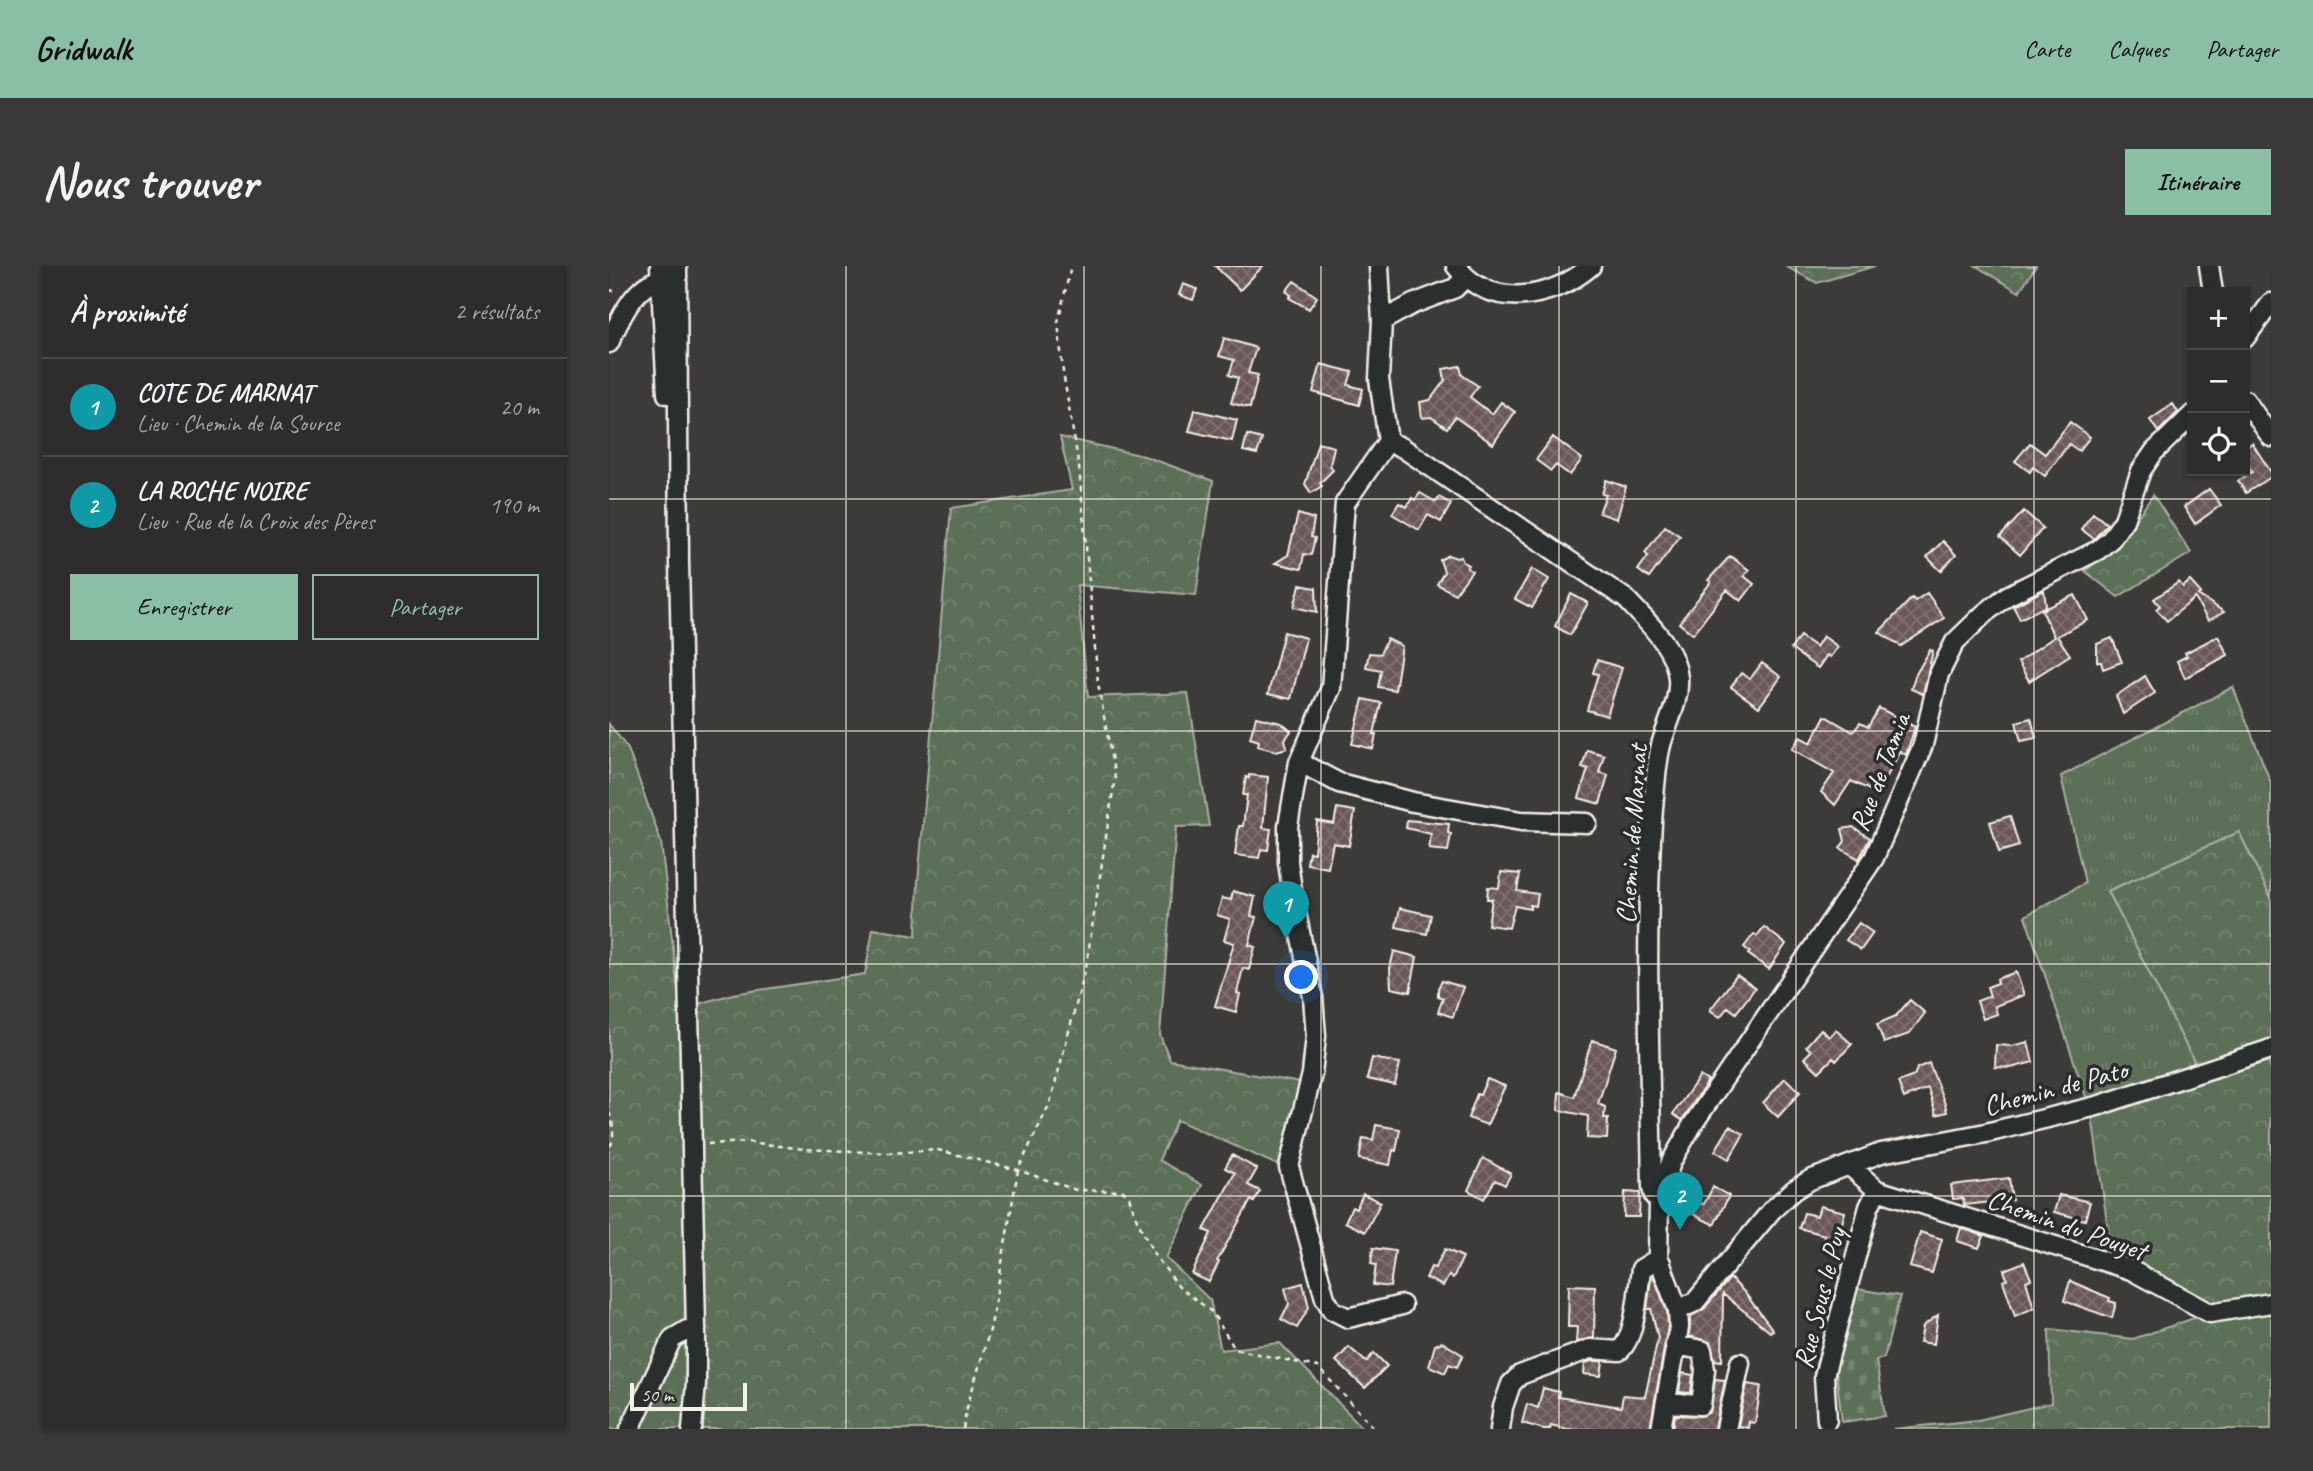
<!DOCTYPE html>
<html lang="fr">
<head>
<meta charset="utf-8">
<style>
  :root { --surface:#2e2c2c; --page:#3a3838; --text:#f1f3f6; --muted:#a7a7a9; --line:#494848; --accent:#8abfa5 }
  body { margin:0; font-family:Caveat,sans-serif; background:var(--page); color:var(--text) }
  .controls { position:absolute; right:21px; top:21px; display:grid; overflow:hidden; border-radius:0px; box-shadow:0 2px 5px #0004 }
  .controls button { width:63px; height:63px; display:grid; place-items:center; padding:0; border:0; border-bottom:2px solid var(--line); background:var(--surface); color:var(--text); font:35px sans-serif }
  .scale { position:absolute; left:21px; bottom:18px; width:117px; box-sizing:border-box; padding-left:7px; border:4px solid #f4f1e8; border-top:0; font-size:19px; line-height:24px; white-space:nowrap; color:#f4f1e8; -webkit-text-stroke:5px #2a2d2e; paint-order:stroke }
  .you { position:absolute; left:693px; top:712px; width:24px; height:24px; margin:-18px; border:5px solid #fff; border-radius:50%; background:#1a73e8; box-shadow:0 0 0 10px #1a73e833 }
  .badge { display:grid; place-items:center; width:46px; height:46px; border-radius:50%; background:var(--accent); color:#fff; font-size:23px; font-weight:700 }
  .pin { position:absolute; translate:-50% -58px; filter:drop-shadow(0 2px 4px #0008) }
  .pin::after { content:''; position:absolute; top:37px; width:24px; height:21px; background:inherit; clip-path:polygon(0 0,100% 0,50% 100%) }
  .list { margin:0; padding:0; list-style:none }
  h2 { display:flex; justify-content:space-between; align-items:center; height:91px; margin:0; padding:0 28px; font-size:30px }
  h2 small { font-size:23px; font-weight:400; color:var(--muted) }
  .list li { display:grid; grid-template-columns:46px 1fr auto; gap:21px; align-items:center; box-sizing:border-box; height:98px; padding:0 28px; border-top:2px solid var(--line) }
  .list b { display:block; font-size:26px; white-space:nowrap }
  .list p { margin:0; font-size:23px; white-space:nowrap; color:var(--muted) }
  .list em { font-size:23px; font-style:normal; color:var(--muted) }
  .actions { display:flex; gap:14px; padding:21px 28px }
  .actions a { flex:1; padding:16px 0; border:2px solid var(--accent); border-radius:0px; text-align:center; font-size:24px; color:var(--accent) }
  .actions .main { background:var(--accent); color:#111 }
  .icon { flex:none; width:38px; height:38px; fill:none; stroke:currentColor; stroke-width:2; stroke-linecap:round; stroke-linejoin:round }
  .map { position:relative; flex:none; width:1662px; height:1163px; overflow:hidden; border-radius:0px }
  header { display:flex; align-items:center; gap:42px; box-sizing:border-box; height:98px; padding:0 35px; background:var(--accent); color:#111 }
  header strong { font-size:33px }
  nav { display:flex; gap:38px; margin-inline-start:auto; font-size:24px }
  .intro { display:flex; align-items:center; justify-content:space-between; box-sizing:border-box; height:168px; padding:0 42px }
  h1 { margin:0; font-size:49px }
  .button { padding:18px 32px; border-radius:0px; background:var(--accent); color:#111; font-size:24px; font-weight:700 }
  main { display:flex; gap:42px; padding:0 42px }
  aside { flex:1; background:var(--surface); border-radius:0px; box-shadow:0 2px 5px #0004 }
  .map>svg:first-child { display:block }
  .grass { fill:url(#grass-tufts); stroke:#a8b0a0; stroke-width:2 }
  .forest { fill:url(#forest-crowns); stroke:#a8b0a0; stroke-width:2 }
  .cemetery { fill:url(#cemetery-stones); stroke:#a8b0a0; stroke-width:2 }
  .building { fill:url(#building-cross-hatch); stroke:#f4f1e8; stroke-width:2 }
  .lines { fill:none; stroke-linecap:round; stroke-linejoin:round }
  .minor-casing { stroke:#f4f1e8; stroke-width:23 }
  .path { stroke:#f4f1e8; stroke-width:2.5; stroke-dasharray:5 5; stroke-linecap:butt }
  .minor { stroke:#2a2d2e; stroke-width:18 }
  .grid { fill:none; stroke:#f4f1e8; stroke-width:2; stroke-opacity:0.55 }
  .labels { text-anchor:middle; stroke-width:7; stroke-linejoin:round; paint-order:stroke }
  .street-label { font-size:28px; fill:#f4f1e8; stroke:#2a2d2e }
</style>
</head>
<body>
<header>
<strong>Gridwalk</strong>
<nav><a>Carte</a><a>Calques</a><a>Partager</a></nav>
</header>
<div class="intro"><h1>Nous trouver</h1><a class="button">Itinéraire</a></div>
<main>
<aside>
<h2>À proximité<small>2 résultats</small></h2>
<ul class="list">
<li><span class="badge" style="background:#0f9aa8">1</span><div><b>COTE DE MARNAT</b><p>Lieu · Chemin de la Source</p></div><em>20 m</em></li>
<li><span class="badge" style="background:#0f9aa8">2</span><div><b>LA ROCHE NOIRE</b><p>Lieu · Rue de la Croix des Pères</p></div><em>190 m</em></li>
</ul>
<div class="actions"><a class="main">Enregistrer</a><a>Partager</a></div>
</aside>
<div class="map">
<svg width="1662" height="1163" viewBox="0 0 1662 1163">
  <defs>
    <pattern id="grass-tufts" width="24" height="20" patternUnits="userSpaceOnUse" patternTransform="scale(1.75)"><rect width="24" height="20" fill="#5c6f59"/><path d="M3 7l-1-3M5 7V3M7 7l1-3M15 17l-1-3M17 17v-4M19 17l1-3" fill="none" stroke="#748471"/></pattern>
    <pattern id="forest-crowns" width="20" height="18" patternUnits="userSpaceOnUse" patternTransform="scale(1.75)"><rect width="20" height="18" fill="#5c6f59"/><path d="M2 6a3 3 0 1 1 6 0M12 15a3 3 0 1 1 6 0" fill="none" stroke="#748471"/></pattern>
    <pattern id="cemetery-stones" width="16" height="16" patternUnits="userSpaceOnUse" patternTransform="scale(1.75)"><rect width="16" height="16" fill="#5c6f59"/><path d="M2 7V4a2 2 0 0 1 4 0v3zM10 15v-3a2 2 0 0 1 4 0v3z" fill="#748471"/></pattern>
    <pattern id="building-cross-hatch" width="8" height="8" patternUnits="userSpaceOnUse" patternTransform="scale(1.75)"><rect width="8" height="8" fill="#6a5857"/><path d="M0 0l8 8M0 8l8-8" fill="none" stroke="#80706f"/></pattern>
  </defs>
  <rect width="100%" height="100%" fill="#3d3a3a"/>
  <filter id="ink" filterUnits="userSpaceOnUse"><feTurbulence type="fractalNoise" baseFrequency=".0143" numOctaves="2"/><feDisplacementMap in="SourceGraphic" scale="14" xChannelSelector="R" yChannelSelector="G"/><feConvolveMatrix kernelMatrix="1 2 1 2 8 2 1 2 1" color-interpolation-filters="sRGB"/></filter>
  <g filter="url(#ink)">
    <path class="grass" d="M1624,421L1662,517V632L1630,566L1499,625L1587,799L1478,834L1416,650L1476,617L1452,510Z"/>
    <path class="forest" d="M1176,0H1266L1208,17Z
      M1367,0H1427L1410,26Z
      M451,171L535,190L604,215L587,329L468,319L479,431L579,427L600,560L567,561L551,769L561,794L692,817L673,901L568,854L550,894L593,919L557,992L601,1034L612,1084L671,1077L755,1163H0V458L19,483L52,576L71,743L124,728L256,708L264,663L307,670L309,615L342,242L463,224Z
      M1544,229L1582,287L1509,331L1476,305C1506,282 1523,260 1544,229Z
      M1630,566L1662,632V772L1587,799L1499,625Z
      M1659,793L1662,805V1163H1284L1369,1154L1442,1137L1440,1063L1524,1073L1600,1047L1502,985L1483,850Z"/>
    <path class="cemetery" d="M1242,1022L1291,1030L1275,1092L1267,1094L1276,1150L1233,1156L1226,1097Z"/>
    <path class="building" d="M606,0H654L631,24Z
      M685,15L708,31L700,43L680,32L682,29L677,25Z
      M574,18L588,23L584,34L570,29Z
      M615,72L647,82L639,107L649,109L641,142L622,137L629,112L620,109L625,94L610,90Z
      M712,98L743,106L739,119L754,123L750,139L704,126Z
      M851,100L853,109L869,120L861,131L883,148L892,136L906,146L884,178L846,151L838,162L822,151L813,152L811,136L821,134L836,114L834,103Z
      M1564,138L1569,146L1549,166L1541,154Z
      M586,144L628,154L623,175L580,165Z
      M1461,156L1481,171L1470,185L1460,178L1436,210L1424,201L1421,206L1406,195L1421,177L1436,188Z
      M638,169L653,173L648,188L634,185Z
      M944,171L973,193L961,209L947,199L942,205L927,194Z
      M709,177L725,181L721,199L724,204L711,217L713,220L702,227L696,218Z
      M1643,177L1662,206V211L1637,227L1629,215L1643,206L1636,195V182Z
      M997,214L1017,221L1008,253L990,247L997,229L993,228Z
      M1600,223L1612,239L1586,258L1575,241Z
      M811,227L827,236L830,231L842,238L832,256L819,249L810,264L783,248L790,237L798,241L803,232L806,234Z
      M1415,245L1434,262L1411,289L1391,271Z
      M1484,247L1498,258L1485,273L1472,263Z
      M689,248L705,253L702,271L706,272L702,289L695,288L692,303L666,297L679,289Z
      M1056,260L1071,270L1040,312L1029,304L1039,290L1036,287Z
      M1334,275L1347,289L1332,305L1318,291Z
      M840,289L847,292L852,291L854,296L860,299L858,302L863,305L846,328L828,318L835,306L831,294Z
      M1121,290L1140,304L1135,310L1145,318L1132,335L1118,324L1084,368L1070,357L1102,316L1099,314Z
      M923,303L940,313L923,342L906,333Z
      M1581,315L1592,327L1589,329L1615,346L1599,355L1586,332L1558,355L1547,343L1551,340L1545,333L1570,316L1574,321Z
      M691,319L707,322L708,346L685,341Z
      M1435,324L1437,340L1411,353L1404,340Z
      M1318,327L1335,352L1292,380L1270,366L1303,332L1306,335Z
      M962,328L979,337L961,369L946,360Z
      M1466,329L1479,354L1448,370L1461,389L1420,415L1409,396L1445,371L1433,344Z
      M675,366L697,372L682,433L659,428Z
      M1191,370L1207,381L1214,370L1229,381L1221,391L1218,389L1209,402L1182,383Z
      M1609,370L1619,389L1576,412L1568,395L1578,390L1576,387Z
      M1503,372L1513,396L1494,403L1492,396H1488V378Z
      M778,373L793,380L786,424L769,421L772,404L757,401L760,387L771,388Z
      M1321,384L1324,385L1314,428L1302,423L1306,410Z
      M988,394L1013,402L998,450L978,444L989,408L984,407Z
      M1153,397L1172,411L1150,441L1122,421L1132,407L1141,413Z
      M1536,410L1546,427L1514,448L1507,430Z
      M754,433L772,437L765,468H767L764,483L743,478Z
      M1270,442L1306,461L1297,489L1291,485L1269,528L1242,515L1226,539L1212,526L1225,507L1183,483L1191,471L1202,477L1216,450L1244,466L1251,457L1259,461Z
      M647,451L672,457L682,465L676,474L678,482L667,485L649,480L650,475L641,472Z
      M1422,452L1427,472L1412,475L1407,456Z
      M978,484L995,489L990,506L999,509L991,538L970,532L979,503L973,501Z
      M640,509L659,511L654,562L662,563L659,584L652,583L650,592L626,589L630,560H634L638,529H634L637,511L640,512Z
      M728,542L746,545L740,580L724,577L719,602L698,598L700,586L705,587L708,555L725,558Z
      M1401,550L1410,580L1390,586L1381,556Z
      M798,554L840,558L839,567L842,568L839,585L820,583L822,568L797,562Z
      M1244,561L1261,572L1250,593L1231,582L1236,575L1233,563Z
      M892,606L911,608L908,625L929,628L927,640L921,639V643L906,640L900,662L879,659L883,633H878L879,621L890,622Z
      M624,625L646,631L642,650L647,651L640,679L646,681L640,704L634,702L628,727L631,728L627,746L606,740L625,677L615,674L621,653L608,649L613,632L622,634Z
      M791,642L822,649L818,668L787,661Z
      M1250,657L1264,667L1252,684L1237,674Z
      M1155,661L1177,678L1160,703L1139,688L1141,686L1135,681L1145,668L1148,670Z
      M785,685L808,691L801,726L782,722L781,702Z
      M1407,706L1415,729L1386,740L1388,748L1374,753L1368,735L1381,730L1378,721L1389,717L1388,713Z
      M1128,709L1146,722L1127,747L1119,741L1111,751L1101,744Z
      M833,715L854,721L844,751L829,746L834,732L829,730V722Z
      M1301,734L1316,747L1300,768L1275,777L1268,758L1287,750Z
      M1212,763L1220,771L1227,764L1243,778L1227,795L1224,792L1210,806L1195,792L1202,785L1197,780Z
      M983,774L1007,782L989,838L996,841L995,852H999L998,873L978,872L979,850L949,844L950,826L965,831Z
      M1419,776L1424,796L1402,802L1386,801L1387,779L1403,780Z
      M763,792L791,797L786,819L758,813Z
      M1320,797L1336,838L1338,846L1327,849L1319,822L1295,832L1289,816L1305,810L1308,802Z
      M1091,810L1099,815L1073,854L1064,848Z
      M1176,812L1191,826L1169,851L1154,837Z
      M878,813L896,820L878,859L859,852L868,828L871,829Z
      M767,859L791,863L787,885L784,884L781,899L750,893L754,872L764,874Z
      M1121,860L1135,868L1120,893L1106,885Z
      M623,889L648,903L639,919L651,925L645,936L642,934L608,995L610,996L600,1016L583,1008L602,967L595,964L626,907L616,902Z
      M874,892L902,908L896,919L886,914L875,933L859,924Z
      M1400,912L1403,934L1355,939L1354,932L1344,933L1342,919Z
      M1104,921L1120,930L1105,959L1084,948L1090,937L1095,938Z
      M1016,926L1031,927L1030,951H1015Z
      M754,928L772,936L756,966L736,956L743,941L747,943Z
      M1450,929L1481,936L1476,954L1445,946Z
      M1211,940L1236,946L1228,977L1215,973L1216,969L1190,962L1195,947L1208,950Z
      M1352,962L1375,970L1370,982L1348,975Z
      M1311,966L1333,973L1323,1007L1301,1001Z
      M764,982L786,985L781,1021L764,1019L767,999L762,998Z
      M836,983L854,991L844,1012L840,1010L834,1020L817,1012L822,1001L826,1002Z
      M1415,996L1422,1013L1417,1015L1425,1042L1406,1050L1394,1015L1398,1013L1395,1004Z
      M1045,1011L1058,1046L1059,1060L1041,1163H958L942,1159L941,1163H935L913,1157L918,1138L929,1142L934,1122L950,1126L949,1131L1012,1141L1014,1129L1036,1131L1049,1072L1042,1043H1038L1042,1012Z
      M1121,1012L1135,1026L1164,1064L1161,1066L1114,1028L1113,1095L1106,1094L1101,1076L1080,1070L1081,1057L1082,1050L1095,1043Z
      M1461,1015L1501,1032L1500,1035L1507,1037L1503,1052L1455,1035Z
      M694,1017L700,1041L688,1062L672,1053L680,1038L676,1022Z
      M960,1019L986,1020L985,1072L967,1076L968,1061H959Z
      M1329,1049L1325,1078L1311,1076L1314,1060Z
      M833,1076L854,1089L848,1101L840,1098L836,1107L820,1100L826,1079Z
      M740,1081L757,1096L765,1087L778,1100L756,1122L727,1095Z
      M983,1095H994L992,1110L975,1108L976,1097Z
      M1073,1107L1084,1109L1082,1127L1070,1126Z
      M1106,1113L1116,1114L1106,1163H1064L1066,1149L1092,1150L1101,1146Z
      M1138,1118L1152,1120L1146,1157L1140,1156L1139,1162L1129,1160Z"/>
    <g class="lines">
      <defs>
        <path id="minor" d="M51,0L58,128
          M68,0L70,296L87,1064V1117L83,1163
          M770,0L773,55L770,113L779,175
          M847,0C881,45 944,33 982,0
          M1600,0L1604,26
          M773,55L804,38L846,22L856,12
          M1636,72L1662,37
          M0,77C11,53 28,11 60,13
          M1636,134L1662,171
          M779,175L736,237L722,422L690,496L679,560V596L684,631L704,731L707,770L703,808L680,901L716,1032L723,1044L739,1052L793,1039
          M779,175L794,182L1017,333C1037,355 1066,380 1069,412C1071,435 1058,457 1052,479C1047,499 1046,522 1044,542C1035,668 1041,795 1043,921L1045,930L1050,935
          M690,496L730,517L804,536L912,555L978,557
          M1241,900L1268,924L1522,1004L1601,1047L1662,1037
          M1069,1044L1086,1036L1163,944L1185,924L1201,914L1272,887L1377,867L1488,840L1662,783
          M1057,1137L1092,1139L1096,1104L1093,1084L1066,1079
          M1218,1154L1215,1110L1260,941L1268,924
          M21,1163L63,1073L78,1064H87
          M891,1163L894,1141L902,1118L911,1109L981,1083L1010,1085C1027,1072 1029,1024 1032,1003L1045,995L1052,997
          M1052,1163L1070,1061L1069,1044L1049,991L1050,935L1062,896L1084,858L1265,592L1314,479L1330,408L1346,376L1376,347L1398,330L1489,284L1502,273L1515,254L1532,205L1545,186L1583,149
          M1117,1163L1131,1097"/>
      </defs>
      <use href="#minor" class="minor-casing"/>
      <path class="path" d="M0,24L9,26
        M0,846C5,859 6,872 0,884
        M99,878L139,876L195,883L280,887L329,884L409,904L467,924L514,925L520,931L528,954L545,988L570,1021L603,1046L626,1083L709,1101L766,1163
        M354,1163L357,1145L382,1060L409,904L441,837L477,701L506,512L489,417L470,201L454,106L449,56L462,0"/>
      <use href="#minor" class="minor"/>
    </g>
  </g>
  <path class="grid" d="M237,0V1163M475,0V1163M712,0V1163M950,0V1163M1187,0V1163M1425,0V1163M0,233H1662M0,465H1662M0,698H1662M0,930H1662"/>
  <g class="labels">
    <g class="street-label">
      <text transform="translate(1270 506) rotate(-69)" y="10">Rue de Tamia</text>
      <text transform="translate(1022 568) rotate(-86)" y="10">Chemin de Marnat</text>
      <text transform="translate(1446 821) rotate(-15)" y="10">Chemin de Pato</text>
      <text transform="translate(1458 958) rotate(19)" y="10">Chemin du Pouyet</text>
      <text transform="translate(1210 1032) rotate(-76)" y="10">Rue Sous le Puy</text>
    </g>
  </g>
</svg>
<div class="controls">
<button>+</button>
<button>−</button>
<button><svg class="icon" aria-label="locate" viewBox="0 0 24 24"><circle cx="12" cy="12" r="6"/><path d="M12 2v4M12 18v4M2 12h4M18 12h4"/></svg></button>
</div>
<div class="scale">50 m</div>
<div class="you"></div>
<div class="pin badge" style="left:677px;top:673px;background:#0f9aa8">1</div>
<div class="pin badge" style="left:1071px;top:964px;background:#0f9aa8">2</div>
</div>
</main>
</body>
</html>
